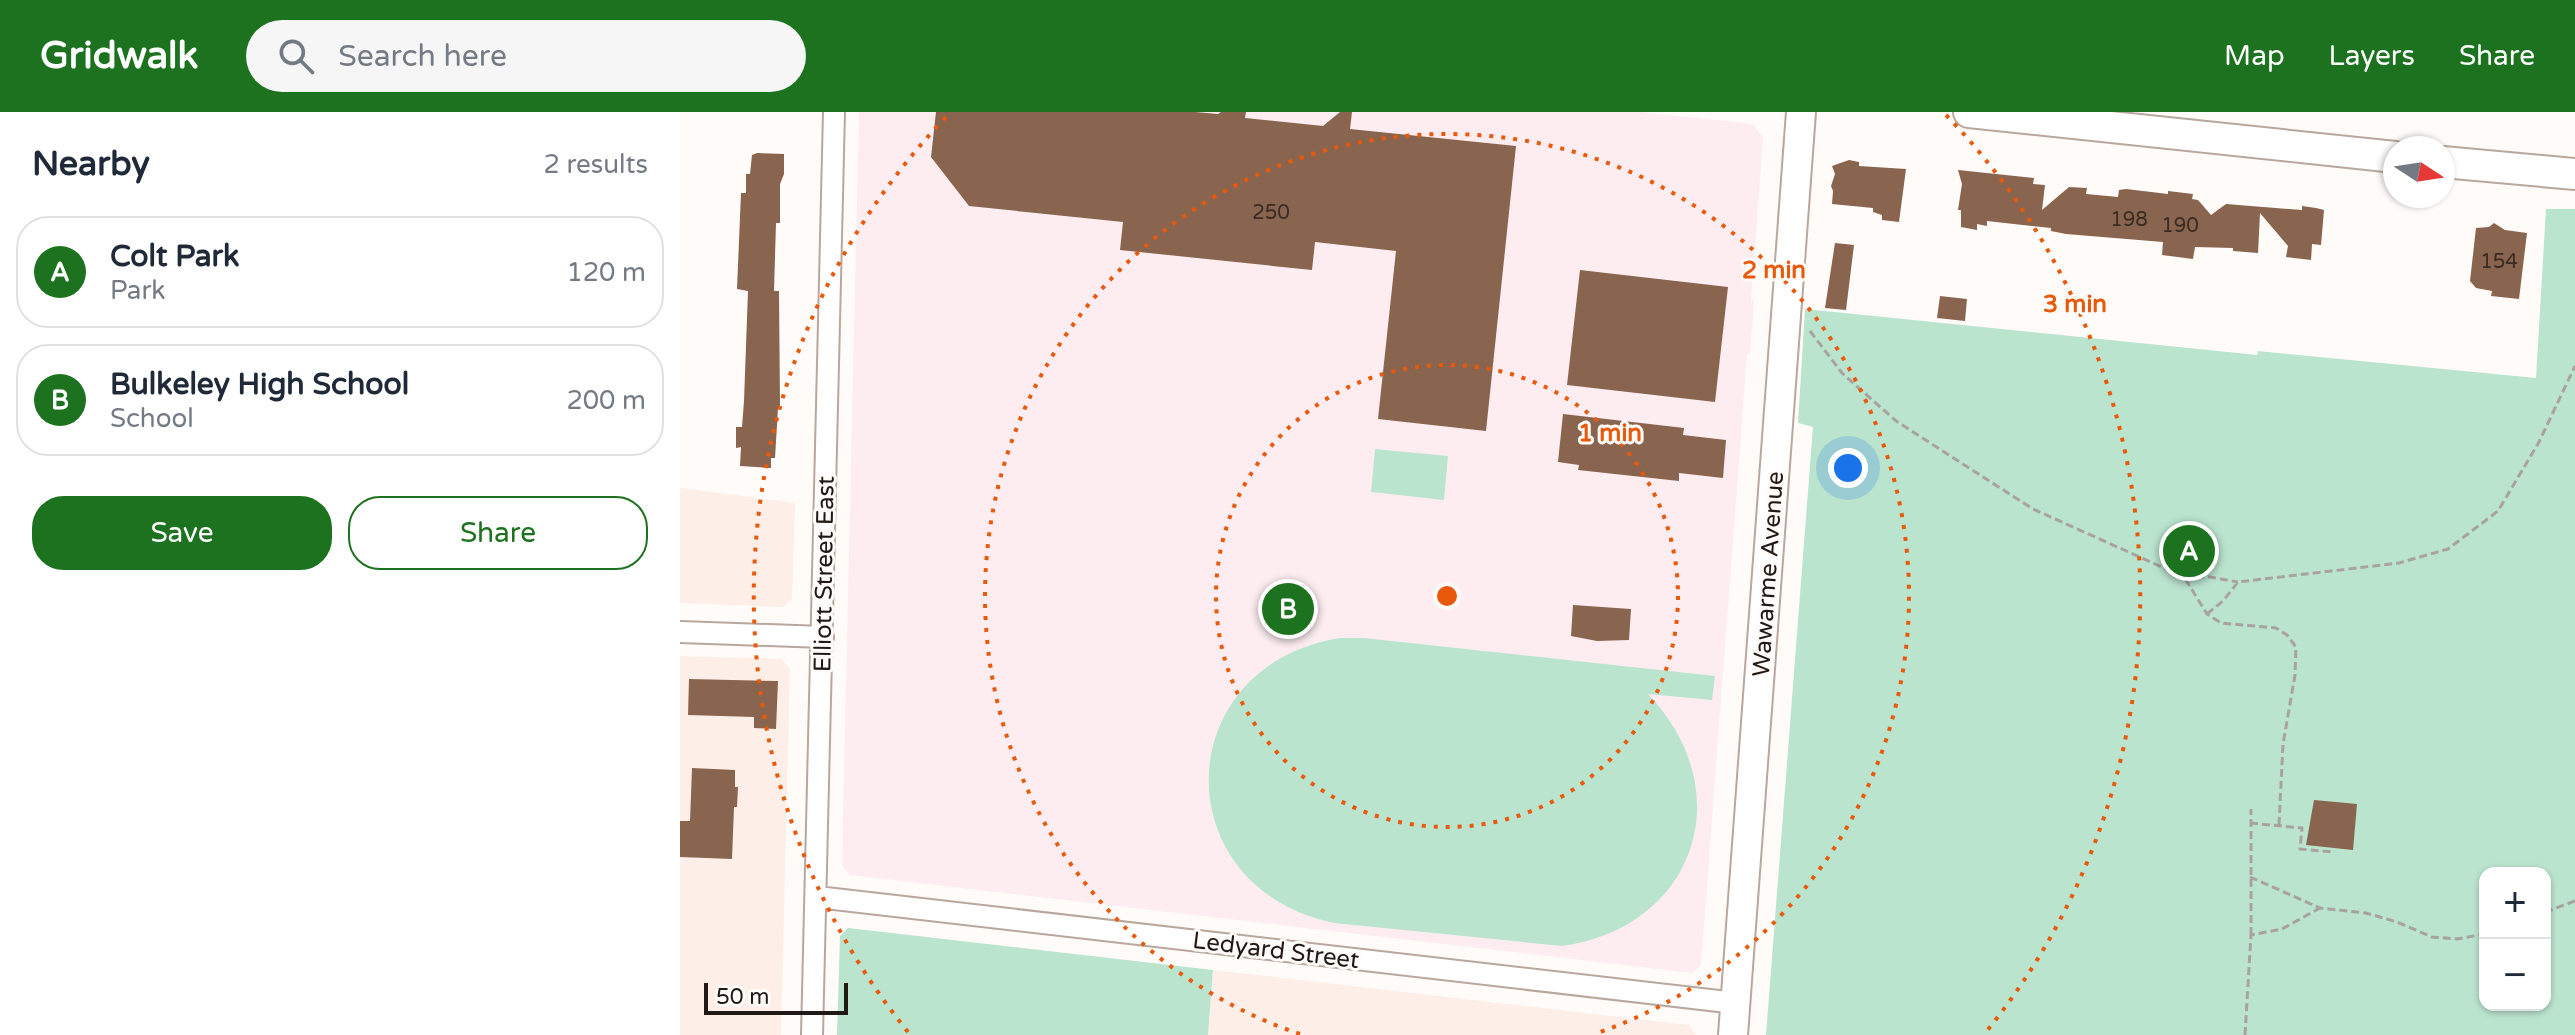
<!DOCTYPE html>
<html lang="en">
<head>
<meta charset="utf-8">
<style>
  :root { --surface:#fff; --page:#f6f6f7; --text:#1f2937; --muted:#747a83; --line:#e0e1e3; --accent:#1c721e }
  body { margin:0; font-family:"Varela Round",sans-serif; background:var(--page); color:var(--text) }
  .controls { position:absolute; right:24px; bottom:24px; display:grid; overflow:hidden; border-radius:16px; box-shadow:0 2px 6px #0004 }
  .controls button { width:72px; height:72px; display:grid; place-items:center; padding:0; border:0; border-bottom:2px solid var(--line); background:var(--surface); color:var(--text); font:40px sans-serif }
  .compass { position:absolute; left:1703px; top:24px; width:72px; height:72px; border-radius:50%; background:var(--surface); box-shadow:0 2px 6px #0004; rotate:102deg }
  .scale { position:absolute; left:24px; bottom:20px; width:144px; box-sizing:border-box; padding-left:8px; border:4px solid #201915; border-top:0; font-size:22px; line-height:28px; white-space:nowrap; color:#201915; -webkit-text-stroke:6px #fffbf8; paint-order:stroke }
  .you { position:absolute; left:1168px; top:356px; width:28px; height:28px; margin:-20px; border:6px solid #fff; border-radius:50%; background:#1a73e8; box-shadow:0 0 0 12px #1a73e833 }
  .badge { display:grid; place-items:center; width:52px; height:52px; border-radius:50%; background:var(--accent); color:#fff; font-size:26px; font-weight:700 }
  .pin { position:absolute; translate:-50% -50%; border:4px solid #fff; box-shadow:0 2px 8px #0006 }
  .list { margin:0; padding:0; list-style:none }
  h2 { display:flex; justify-content:space-between; align-items:center; height:104px; margin:0; padding:0 32px; font-size:34px }
  h2 small { font-size:26px; font-weight:400; color:var(--muted) }
  .list li { display:grid; grid-template-columns:52px 1fr auto; gap:24px; align-items:center; box-sizing:border-box; height:112px; margin:0 16px 16px; padding:0 16px; border:2px solid var(--line); border-radius:32px }
  .list b { display:block; font-size:30px; white-space:nowrap }
  .list p { margin:0; font-size:26px; white-space:nowrap; color:var(--muted) }
  .list em { font-size:26px; font-style:normal; color:var(--muted) }
  .actions { display:flex; gap:16px; padding:24px 32px }
  .actions a { flex:1; padding:18px 0; border:2px solid var(--accent); border-radius:32px; text-align:center; font-size:28px; color:var(--accent) }
  .actions .main { background:var(--accent); color:#fff }
  .icon { flex:none; width:44px; height:44px; fill:none; stroke:currentColor; stroke-width:2; stroke-linecap:round; stroke-linejoin:round }
  .map { position:relative; flex:none; width:1895px; height:923px; overflow:hidden }
  header { display:flex; align-items:center; gap:48px; box-sizing:border-box; height:112px; padding:0 40px; background:var(--accent); color:#fff }
  header strong { font-size:38px }
  nav { display:flex; gap:44px; margin-inline-start:auto; font-size:28px }
  .search { width:560px; height:72px; background:var(--page); display:flex; align-items:center; gap:20px; box-sizing:border-box; padding:0 28px; border-radius:44px; color:var(--muted); font-size:30px }
  main { display:flex }
  aside { flex:1; background:var(--surface) }
  .map>svg:first-child { display:block }
  .industrial { fill:#fdeee8 }
  .education { fill:#fdedf1 }
  .park { fill:#bbe4cf; fill-rule:evenodd }
  .building { fill:#89644e }
  .lines { fill:none; stroke-linecap:round; stroke-linejoin:round }
  .street-casing { stroke:#b9a79d; stroke-width:24 }
  .secondary-casing { stroke:#b9a79d; stroke-width:32 }
  .primary-casing { stroke:#b9a79d; stroke-width:34 }
  .path { stroke:#a8a3a0; stroke-width:3; stroke-dasharray:8 4; stroke-linecap:butt }
  .street { stroke:#fff; stroke-width:20 }
  .secondary { stroke:#fff; stroke-width:28 }
  .primary { stroke:#fff; stroke-width:30 }
  .ring { fill:none; stroke:#e8590c; stroke-width:4; stroke-dasharray:4 8 }
  .labels { text-anchor:middle; stroke-width:6; stroke-linejoin:round; paint-order:stroke }
  .number-label { font-size:20px; fill:#3a2c23 }
  .street-label { font-size:24px; fill:#201915; stroke:#fffbf8 }
  .centre { fill:#e8590c; stroke:#fffbf8; stroke-width:4 }
  .ring-label { font-size:24px; text-anchor:middle; font-weight:bold; fill:#e8590c; stroke:#fffbf8; stroke-width:6; stroke-linejoin:round; paint-order:stroke }
</style>
</head>
<body>
<header>
<strong>Gridwalk</strong>
<div class="search"><svg class="icon" aria-label="search" viewBox="0 0 24 24"><circle cx="10" cy="10" r="6"/><path d="M15 15l6 6"/></svg>Search here</div>
<nav><a>Map</a><a>Layers</a><a>Share</a></nav>
</header>
<main>
<aside>
<h2>Nearby<small>2 results</small></h2>
<ul class="list">
<li><span class="badge">A</span><div><b>Colt Park</b><p>Park</p></div><em>120 m</em></li>
<li><span class="badge">B</span><div><b>Bulkeley High School</b><p>School</p></div><em>200 m</em></li>
</ul>
<div class="actions"><a class="main">Save</a><a>Share</a></div>
</aside>
<div class="map">
<svg width="1895" height="923" viewBox="0 0 1895 923">
  <rect width="100%" height="100%" fill="#fffbf8"/>
  <path class="industrial" d="M0,376L115,391L112,486L103,495L0,491Z
    M0,544L102,547L110,557L101,923H0Z
    M533,858L1009,913L1016,923H528Z"/>
  <path class="education" d="M179,0H960L1073,12L1083,26L1071,188L1074,189L1070,242H1067L1021,853L1013,861L170,763L162,753Z"/>
  <path class="park" d="M1866,97H1895V923H1086L1133,315L1118,311L1125,197L1577,243L1578,239L1856,266ZM1805,761H1865V893H1805Z
    M695,337L768,344L764,388L691,380Z
    M660,526H684L1035,564L1032,588L968,582C1061,679 1016,815 882,834L654,811C483,775 489,553 660,526Z
    M168,816L533,858L528,923H157L160,824Z"/>
  <path class="building" d="M256,0H515L538,2L541,0H566L565,6L643,14L660,0H672L670,17L836,34L806,319L698,307L716,139L635,130L632,158L440,138L443,110L289,94L251,45Z
    M77,41L104,42V62L100,72V111H96L94,179H99L100,297L98,296L95,346H91V356L60,354L61,335L56,336V315H62L64,289L68,179L57,177L61,81H66V62H70L72,43Z
    M1169,48L1179,50V54L1226,57L1219,110L1202,108V103L1193,100V96L1152,92L1153,79L1151,74L1155,62L1152,54Z
    M1278,58L1354,66L1353,72L1365,73L1362,98L1389,75L1407,76L1406,82L1438,85L1439,78L1446,77L1488,82V79L1513,82L1512,87L1518,88L1531,103L1546,92L1622,98V94L1636,96L1644,98L1641,133L1632,132L1631,148L1606,145L1608,134L1580,101L1578,141L1553,139V136L1515,135L1513,147L1482,143L1483,130L1386,122L1371,119V116L1307,109V114L1297,112V118L1281,115V98H1278L1282,72Z
    M1814,111L1825,118L1847,121L1839,187L1811,184L1812,179L1796,176L1790,169L1796,116L1809,115Z
    M1155,131L1174,133L1166,198L1145,196Z
    M900,158L1048,175L1035,290L887,273Z
    M1260,184L1287,187L1285,209L1257,206Z
    M883,302L1004,316L1003,323L1046,328L1043,366L999,361V369L898,358L899,353L878,350Z
    M893,493L951,497L949,528L917,529L891,524Z
    M9,567L98,569L96,617L74,616V605L8,603Z
    M12,656L55,658V675H58L57,695H54L52,747L0,745V709H10Z
    M1634,688L1677,692L1673,738L1626,733Z"/>
  <g class="lines">
    <defs>
      <path id="street" d="M0,520L143,525
        M137,785L1056,891
        M132,923L154,0"/>
      <path id="secondary" d="M1053,923L1121,0"/>
      <path id="primary" d="M1289,0L1715,45
        M1763,50L1895,62"/>
    </defs>
    <use href="#street" class="street-casing"/>
    <use href="#secondary" class="secondary-casing"/>
    <use href="#primary" class="primary-casing"/>
    <path class="path" d="M1130,219L1162,261L1216,309L1353,397L1504,465L1527,502L1541,511L1596,516L1607,523L1616,535L1615,563L1603,632L1599,713
      M1504,465H1530L1558,470
      M1527,502L1543,489L1558,470L1719,451L1768,437L1818,399L1859,330L1895,254
      M1570,711L1622,716L1620,737L1652,740
      M1570,765L1640,796L1686,801L1717,810L1752,825L1777,827L1805,822
      M1865,800L1895,789
      M1571,823V697
      M1565,923L1571,823L1602,817L1640,796"/>
    <use href="#street" class="street"/>
    <use href="#secondary" class="secondary"/>
    <use href="#primary" class="primary"/>
  </g>
  <g class="ring">
    <circle cx="767" cy="484" r="231"/>
    <path d="M620 922A462 462 0 1 1 914 922"/>
    <path d="M228 920A693 693 0 0 1 268 3M1266 3A693 693 0 0 1 1306 920"/>
  </g>
  <g class="labels">
    <g class="number-label">
      <text x="591" y="107">250</text>
      <text x="1449" y="114">198</text>
      <text x="1500" y="120">190</text>
      <text x="1819" y="156">154</text>
    </g>
    <g class="street-label">
      <text transform="translate(144 462) rotate(-89)" y="8">Elliott Street East</text>
      <text transform="translate(1088 462) rotate(-86)" y="8">Wawarme Avenue</text>
      <text transform="translate(596 838) rotate(7)" y="8">Ledyard Street</text>
    </g>
  </g>
  <circle cx="767" cy="484" r="12" class="centre"/>
  <g class="ring-label">
    <text x="1094" y="166">2 min</text>
    <text x="1395" y="200">3 min</text>
    <text x="930" y="329">1 min</text>
  </g>
</svg>
<div class="controls">
<button>+</button>
<button>−</button>
</div>
<svg class="compass" viewBox="-18 -18 36 36"><path d="M0-13l5 13h-10z" fill="#e53935"/><path d="M0 13l5-13h-10z" fill="#747a83"/></svg>
<div class="scale">50 m</div>
<div class="you"></div>
<div class="pin badge" style="left:1509px;top:439px">A</div>
<div class="pin badge" style="left:608px;top:497px">B</div>
</div>
</main>
</body>
</html>
